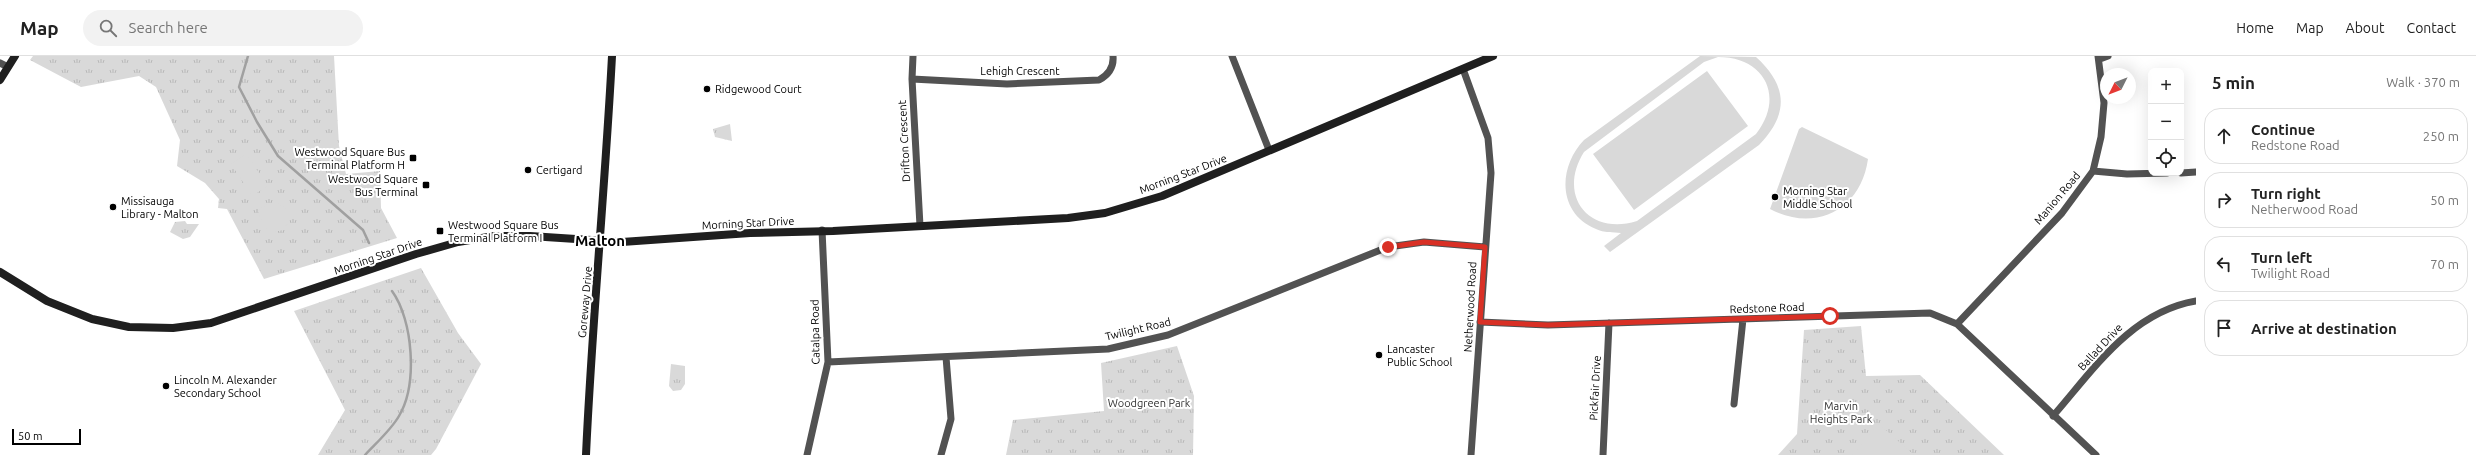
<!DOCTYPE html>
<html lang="en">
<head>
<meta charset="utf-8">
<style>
  :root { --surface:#fff; --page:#f2f2f2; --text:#222; --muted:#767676; --line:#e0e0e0 }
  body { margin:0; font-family:Ubuntu,sans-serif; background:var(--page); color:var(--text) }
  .controls { position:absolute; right:12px; top:12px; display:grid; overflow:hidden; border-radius:8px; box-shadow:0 4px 16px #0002 }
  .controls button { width:36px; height:36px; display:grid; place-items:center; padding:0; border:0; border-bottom:1px solid var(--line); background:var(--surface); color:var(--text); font:20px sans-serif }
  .compass { position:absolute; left:2100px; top:12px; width:36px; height:36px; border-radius:50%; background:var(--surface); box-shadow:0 4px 16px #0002; rotate:228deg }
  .scale { position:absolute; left:12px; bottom:10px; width:69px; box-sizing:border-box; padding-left:4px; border:2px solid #000; border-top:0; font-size:11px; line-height:14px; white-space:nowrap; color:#000; -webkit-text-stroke:3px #fff; paint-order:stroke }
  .stop { position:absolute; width:12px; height:12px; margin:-9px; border:3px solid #d93025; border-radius:50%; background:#fff }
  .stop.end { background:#d93025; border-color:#fff; box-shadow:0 1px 4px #0008 }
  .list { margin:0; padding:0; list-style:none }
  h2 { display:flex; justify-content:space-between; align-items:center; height:52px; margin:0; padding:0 16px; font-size:17px }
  h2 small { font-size:13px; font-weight:400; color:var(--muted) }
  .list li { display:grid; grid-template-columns:26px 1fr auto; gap:12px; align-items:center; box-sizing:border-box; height:56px; margin:0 8px 8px; padding:0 8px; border:1px solid var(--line); border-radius:16px }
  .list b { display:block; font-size:15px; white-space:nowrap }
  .list p { margin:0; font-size:13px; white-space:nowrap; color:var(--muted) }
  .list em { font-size:13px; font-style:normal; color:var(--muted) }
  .icon { flex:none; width:22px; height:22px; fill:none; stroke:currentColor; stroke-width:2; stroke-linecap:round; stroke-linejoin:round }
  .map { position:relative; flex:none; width:2196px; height:399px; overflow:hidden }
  header { display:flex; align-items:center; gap:24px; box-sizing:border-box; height:56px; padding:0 20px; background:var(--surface); border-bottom:1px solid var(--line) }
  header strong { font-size:19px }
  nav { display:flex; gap:22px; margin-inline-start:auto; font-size:14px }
  .search { width:280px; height:36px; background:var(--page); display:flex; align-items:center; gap:10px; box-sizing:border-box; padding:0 14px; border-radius:22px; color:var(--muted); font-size:15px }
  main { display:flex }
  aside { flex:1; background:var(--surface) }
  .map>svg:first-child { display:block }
  .park { fill:url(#park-tufts) }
  .garden { fill:#d9d9d9; fill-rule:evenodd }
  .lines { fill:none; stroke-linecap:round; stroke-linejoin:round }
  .stream { stroke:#a0a0a0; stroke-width:2.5 }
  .street { stroke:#525252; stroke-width:7 }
  .secondary { stroke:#1f1f1f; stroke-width:8 }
  .route { stroke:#d93025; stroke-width:5 }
  .poi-dot { fill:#000; stroke:#fff; stroke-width:1.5 }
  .labels { text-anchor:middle; stroke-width:4; stroke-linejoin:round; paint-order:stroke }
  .street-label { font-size:11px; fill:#000; stroke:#fff }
  .poi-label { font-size:11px; fill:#000; stroke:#fff; text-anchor:start }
  .park-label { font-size:11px; fill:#303030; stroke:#fff }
  .district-label { font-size:15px; font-weight:bold; fill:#000; stroke:#fff }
</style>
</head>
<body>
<header>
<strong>Map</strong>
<div class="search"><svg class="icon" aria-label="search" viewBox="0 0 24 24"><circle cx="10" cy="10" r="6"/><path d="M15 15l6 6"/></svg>Search here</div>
<nav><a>Home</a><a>Map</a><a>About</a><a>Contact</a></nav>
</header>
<main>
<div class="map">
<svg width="2196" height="399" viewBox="0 0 2196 399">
  <defs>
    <pattern id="park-tufts" width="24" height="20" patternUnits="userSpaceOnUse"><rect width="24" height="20" fill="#d9d9d9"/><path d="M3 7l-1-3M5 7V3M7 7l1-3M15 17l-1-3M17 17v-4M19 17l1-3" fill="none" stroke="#b8b8b8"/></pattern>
  </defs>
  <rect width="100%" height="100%" fill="#fff"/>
  <path class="park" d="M33,0H334L339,90L346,118L380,115L381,152L397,182L264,223L227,153L218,152L219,143L205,127L177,110L180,84L156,31L139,20L81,31L30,4Z
    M730,68L732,85L715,81L713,73Z
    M185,165L187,168H199L190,181L183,183L170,176L175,166Z
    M421,212L458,277L481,308L436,393L431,399H318L345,354L294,255Z
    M1861,270L1866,320L1920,319L2004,399H1778L1797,378L1804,274Z
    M1177,290L1194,340L1193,399H1006L1013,364L1104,355L1101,307Z
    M671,308L685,310V328L681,334L673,335L669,330Z"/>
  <path class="garden" d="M1700,0L1756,1C1788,30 1789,58 1759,89L1610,196L1604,190L1621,177C1613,176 1604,177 1596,173C1557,157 1558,111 1584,84ZM1718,1C1765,1 1785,41 1756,78L1637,165C1588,180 1557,139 1584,96L1704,6Z
    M1707,15L1748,70L1634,154L1593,98Z
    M1802,71L1868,103C1861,154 1815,177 1770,153L1799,73Z
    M246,98L268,130L252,140L231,108Z
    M277,147L287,153L290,164L283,174L274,176L263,170L258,154L268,148Z
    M1879,368L1914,399H1852Z"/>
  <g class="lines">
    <path class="stream" d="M248,0L239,31L257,66L278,100L363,174L369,187
      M365,399C376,387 391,374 399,360C418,328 413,264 392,235"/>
    <path class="street" d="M913,0L912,23L920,170
      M1232,0L1269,94
      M2100,3L2108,0
      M0,7L8,11
      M1463,13L1488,82L1491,117L1471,399
      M912,23L1007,28L1099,24C1108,19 1114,11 1113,0
      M2093,115L2127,118L2167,117
      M2181,117L2196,116
      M1480,266L1548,269L1930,257L1957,268L2096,399
      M1957,268L2062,157L2093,115L2101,81L2104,47L2098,0
      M828,306L1108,293L1168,279L1388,191L1424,186L1485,191
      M1734,348L1743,263
      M2053,360C2094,313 2131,256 2196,245
      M807,399L828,306L822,174
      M941,399L951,363L946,301
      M1603,399L1609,267"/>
    <path class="secondary" d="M0,24L15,0
      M0,216L47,245L92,263L129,271L173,272L211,267L416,198L458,186L494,180H530L622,186L750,177L833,175L1068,162L1105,157L1162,140L1493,0
      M586,399C592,266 605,133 612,0"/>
  </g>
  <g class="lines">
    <path class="route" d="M1388,191L1424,186L1485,191L1480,266L1548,269L1830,260"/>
  </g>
  <g class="poi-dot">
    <circle cx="707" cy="33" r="4"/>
    <rect x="409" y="98" width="8" height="8" rx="2"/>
    <circle cx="528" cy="114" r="4"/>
    <rect x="422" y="125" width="8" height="8" rx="2"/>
    <circle cx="1775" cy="141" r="4"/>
    <circle cx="113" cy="151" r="4"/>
    <rect x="436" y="171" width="8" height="8" rx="2"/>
    <circle cx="1379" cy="299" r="4"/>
    <circle cx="166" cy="330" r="4"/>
  </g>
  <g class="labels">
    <g class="street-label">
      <text x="1020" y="19">Lehigh Crescent</text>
      <text transform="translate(904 85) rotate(-93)" y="4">Drifton Crescent</text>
      <text transform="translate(1183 118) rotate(-21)" y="4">Morning Star Drive</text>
      <text transform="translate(2057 142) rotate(-50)" y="4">Manion Road</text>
      <text transform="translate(748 167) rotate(-3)" y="4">Morning Star Drive</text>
      <text transform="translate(378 200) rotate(-19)" y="4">Morning Star Drive</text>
      <text transform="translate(585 246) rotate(-85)" y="4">Goreway Drive</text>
      <text transform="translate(1470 251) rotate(-87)" y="4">Netherwood Road</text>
      <text transform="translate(1767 252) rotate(-2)" y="4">Redstone Road</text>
      <text transform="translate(1138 273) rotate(-13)" y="4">Twilight Road</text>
      <text transform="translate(815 276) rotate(-91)" y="4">Catalpa Road</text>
      <text transform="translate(2100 291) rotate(-47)" y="4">Ballad Drive</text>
      <text transform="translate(1595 332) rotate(-87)" y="4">Pickfair Drive</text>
    </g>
    <g class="poi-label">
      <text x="715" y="37">Ridgewood Court</text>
      <text x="405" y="100" text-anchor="end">Westwood Square Bus<tspan x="405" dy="13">Terminal Platform H</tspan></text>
      <text x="536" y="118">Certigard</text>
      <text x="418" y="127" text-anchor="end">Westwood Square<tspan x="418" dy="13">Bus Terminal</tspan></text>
      <text x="1783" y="139">Morning Star<tspan x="1783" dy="13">Middle School</tspan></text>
      <text x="121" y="149">Missisauga<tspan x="121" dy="13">Library - Malton</tspan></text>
      <text x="448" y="173">Westwood Square Bus<tspan x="448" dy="13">Terminal Platform I</tspan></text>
      <text x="1387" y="297">Lancaster<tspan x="1387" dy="13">Public School</tspan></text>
      <text x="174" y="328">Lincoln M. Alexander<tspan x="174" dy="13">Secondary School</tspan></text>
    </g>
    <g class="park-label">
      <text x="1149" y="351">Woodgreen Park</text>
      <text x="1841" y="354">Marvin<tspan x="1841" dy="13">Heights Park</tspan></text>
    </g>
    <g class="district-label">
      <text x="600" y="190">Malton</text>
    </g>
  </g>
</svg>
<div class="controls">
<button>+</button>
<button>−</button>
<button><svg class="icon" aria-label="locate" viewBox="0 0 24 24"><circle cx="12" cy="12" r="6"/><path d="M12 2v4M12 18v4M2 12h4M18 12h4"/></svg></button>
</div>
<svg class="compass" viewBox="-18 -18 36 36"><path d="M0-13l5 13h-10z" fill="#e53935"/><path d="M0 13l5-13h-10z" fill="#767676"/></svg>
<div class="scale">50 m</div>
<div class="stop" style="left:1830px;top:260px"></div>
<div class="stop end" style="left:1388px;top:191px"></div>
</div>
<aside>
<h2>5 min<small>Walk · 370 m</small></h2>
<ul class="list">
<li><svg class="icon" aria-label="ahead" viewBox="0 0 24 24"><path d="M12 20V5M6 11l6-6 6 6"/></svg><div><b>Continue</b><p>Redstone Road</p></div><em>250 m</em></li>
<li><svg class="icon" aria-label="right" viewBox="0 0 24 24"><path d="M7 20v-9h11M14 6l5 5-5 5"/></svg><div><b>Turn right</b><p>Netherwood Road</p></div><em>50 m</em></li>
<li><svg class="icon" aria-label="left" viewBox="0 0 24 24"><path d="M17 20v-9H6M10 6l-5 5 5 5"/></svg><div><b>Turn left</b><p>Twilight Road</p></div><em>70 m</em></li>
<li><svg class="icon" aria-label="arrive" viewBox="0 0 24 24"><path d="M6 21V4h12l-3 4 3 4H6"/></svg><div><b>Arrive at destination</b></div></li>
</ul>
</aside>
</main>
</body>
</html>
